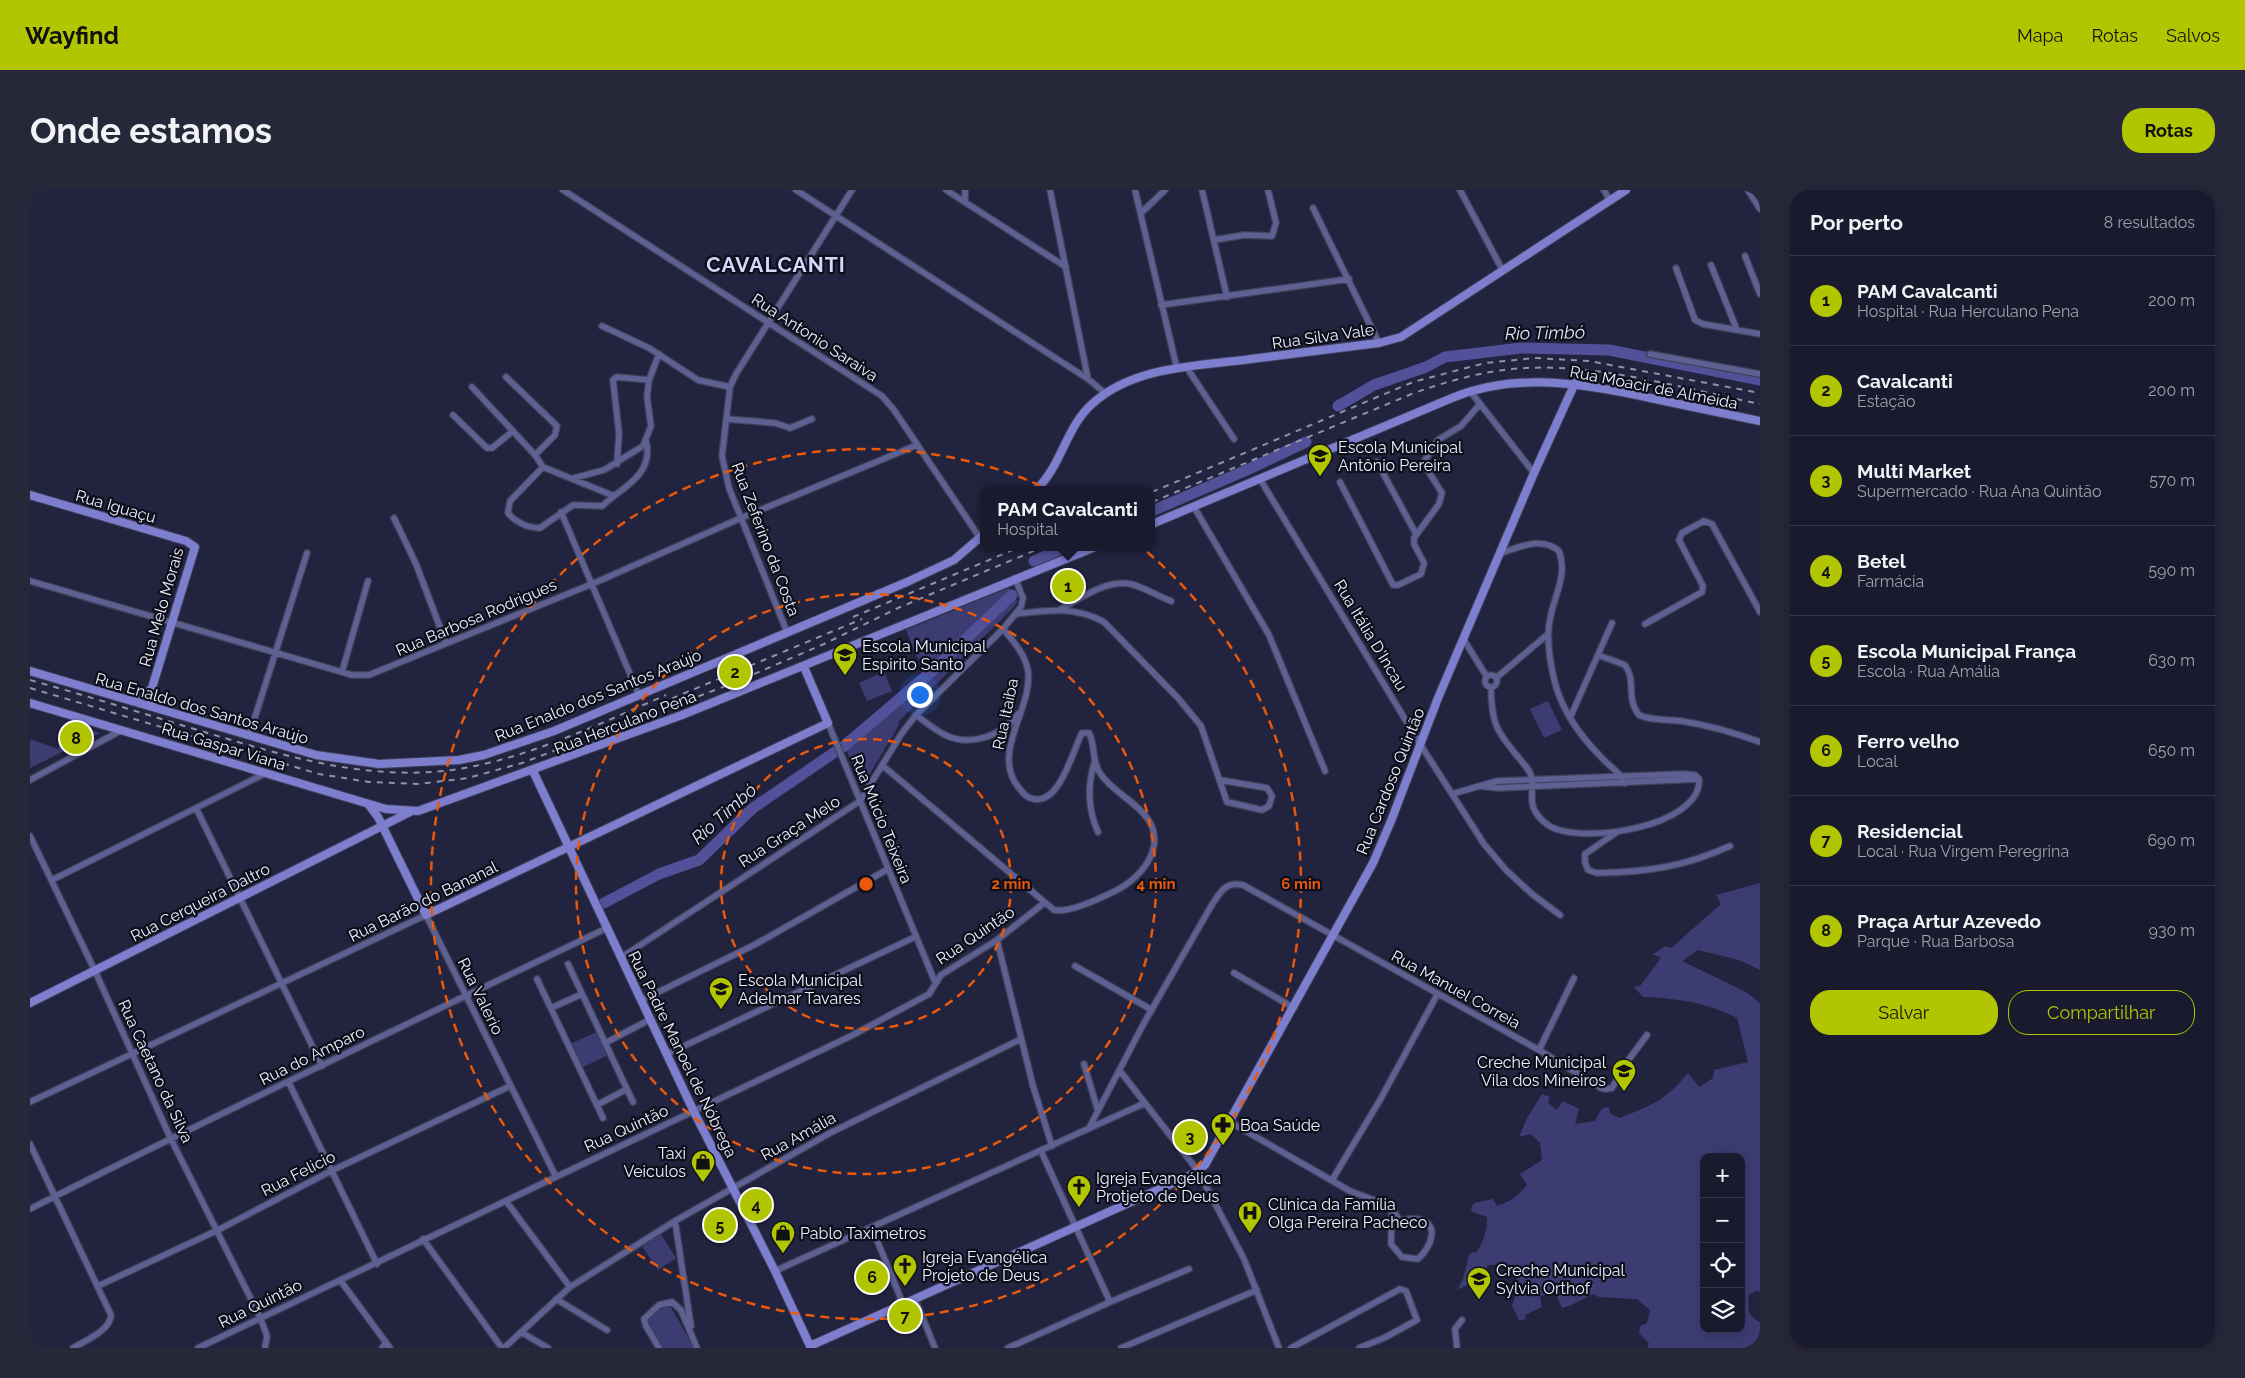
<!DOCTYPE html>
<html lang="pt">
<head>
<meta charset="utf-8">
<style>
  :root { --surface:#1a1a2e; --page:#27273a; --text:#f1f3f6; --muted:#9fa1aa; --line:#38384a; --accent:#b1c500 }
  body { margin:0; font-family:Raleway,sans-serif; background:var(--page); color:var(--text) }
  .controls { position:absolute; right:15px; bottom:15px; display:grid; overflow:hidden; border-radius:10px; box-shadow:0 2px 12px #0003 }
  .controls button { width:45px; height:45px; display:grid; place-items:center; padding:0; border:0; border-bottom:1px solid var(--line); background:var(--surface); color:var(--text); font:25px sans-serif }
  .you { position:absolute; left:889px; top:504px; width:18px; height:18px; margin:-12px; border:4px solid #fff; border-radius:50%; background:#1a73e8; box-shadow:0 0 0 8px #1a73e833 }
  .badge { display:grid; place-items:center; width:32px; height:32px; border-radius:50%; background:var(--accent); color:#111; font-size:16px; font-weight:700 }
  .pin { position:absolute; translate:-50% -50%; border:2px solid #fff; box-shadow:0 1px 5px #0006 }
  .popup { position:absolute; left:950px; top:296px; width:175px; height:65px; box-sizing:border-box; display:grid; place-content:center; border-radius:10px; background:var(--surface); filter:drop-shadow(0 1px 4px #0005); font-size:16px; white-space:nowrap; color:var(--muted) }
  .popup b { font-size:19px; color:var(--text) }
  .popup::after { content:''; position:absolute; left:50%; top:100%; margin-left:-10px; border:10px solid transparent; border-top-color:var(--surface) }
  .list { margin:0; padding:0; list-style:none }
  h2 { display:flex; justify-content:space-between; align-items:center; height:65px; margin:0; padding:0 20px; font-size:21px }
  h2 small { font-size:16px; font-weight:400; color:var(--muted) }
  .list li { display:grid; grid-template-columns:32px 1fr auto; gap:15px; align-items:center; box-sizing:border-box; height:90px; padding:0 20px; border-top:1px solid var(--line) }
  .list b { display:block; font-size:19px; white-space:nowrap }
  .list p { margin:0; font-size:16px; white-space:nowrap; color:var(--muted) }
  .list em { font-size:16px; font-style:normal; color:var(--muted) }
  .actions { display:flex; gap:10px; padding:15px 20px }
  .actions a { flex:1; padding:11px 0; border:1px solid var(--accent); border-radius:20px; text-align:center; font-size:18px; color:var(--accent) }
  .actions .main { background:var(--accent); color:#111 }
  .icon { flex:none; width:28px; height:28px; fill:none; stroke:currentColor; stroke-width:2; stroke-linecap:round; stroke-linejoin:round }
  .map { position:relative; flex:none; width:1730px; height:1158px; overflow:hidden; border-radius:20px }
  header { display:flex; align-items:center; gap:30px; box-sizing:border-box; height:70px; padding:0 25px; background:var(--accent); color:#111 }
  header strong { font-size:24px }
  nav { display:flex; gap:28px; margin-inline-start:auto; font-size:18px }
  .intro { display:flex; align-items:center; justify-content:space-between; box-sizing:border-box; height:120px; padding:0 30px }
  h1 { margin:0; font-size:35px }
  .button { padding:12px 22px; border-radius:20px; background:var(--accent); color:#111; font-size:18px; font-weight:700 }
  main { display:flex; gap:30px; padding:0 30px }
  aside { flex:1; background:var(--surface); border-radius:20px; box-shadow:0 2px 12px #0003 }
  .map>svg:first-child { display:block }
  .green { fill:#3c3c73; fill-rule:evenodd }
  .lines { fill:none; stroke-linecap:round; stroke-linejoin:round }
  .river { stroke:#515098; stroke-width:11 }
  .street-casing { stroke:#3e4059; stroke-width:8 }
  .secondary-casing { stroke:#3e4059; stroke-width:10 }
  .street { stroke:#5e6091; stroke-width:5.5 }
  .secondary { stroke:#7d7fce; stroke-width:8 }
  .rail { stroke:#9092a6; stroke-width:2; stroke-dasharray:6 6; stroke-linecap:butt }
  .ring { fill:none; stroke:#e8590c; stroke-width:2.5; stroke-dasharray:9 6 }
  .labels { text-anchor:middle; stroke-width:4.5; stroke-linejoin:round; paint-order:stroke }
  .street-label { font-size:16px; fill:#edeffe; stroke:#0d0e1a }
  .poi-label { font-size:16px; fill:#edeffe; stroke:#0d0e1a; text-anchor:start }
  .water-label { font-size:18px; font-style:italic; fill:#dee0f5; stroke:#0d0e1a }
  .district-label { font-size:21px; font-weight:bold; letter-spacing:1px; fill:#d4d7fb; stroke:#0d0e1a }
  .centre { fill:#e8590c; stroke:#0d0e1a; stroke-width:2.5 }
  .ring-label { font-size:15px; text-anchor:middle; font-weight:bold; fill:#e8590c; stroke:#0d0e1a; stroke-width:4.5; stroke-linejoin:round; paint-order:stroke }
</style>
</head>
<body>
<header>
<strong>Wayfind</strong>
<nav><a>Mapa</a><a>Rotas</a><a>Salvos</a></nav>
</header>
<div class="intro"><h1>Onde estamos</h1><a class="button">Rotas</a></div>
<main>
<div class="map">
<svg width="1730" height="1158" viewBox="0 0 1730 1158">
  <rect width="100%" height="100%" fill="#22233e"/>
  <path class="green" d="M978,398L985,402L987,412L984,417L869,531L868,537L836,590L830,593L812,550L898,481L887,467L876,440Z
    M854,482L862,501L837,511L829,493Z
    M1518,511L1532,540L1514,548L1500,519Z
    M38,531L70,543L0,578V549L28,559Z
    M1730,693V780L1709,770L1668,760L1652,771L1716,802L1730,813V1102L1728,1100L1719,1105C1718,1118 1717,1126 1730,1132V1158H1617L1619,1153L1609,1143L1610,1136L1617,1133L1620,1120L1607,1109L1569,1107L1563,1104L1539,1116L1532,1118L1525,1103L1510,1106L1512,1117L1495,1125L1496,1129L1489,1131L1482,1115C1491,1093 1490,1090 1473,1074L1458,1075L1451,1088L1427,1100L1433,1089L1439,1065L1442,1062L1446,1063C1453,1053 1458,1038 1457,1027L1442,1022L1441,1018L1444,1013L1463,1009L1467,1016C1479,1012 1489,1006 1497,995L1490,984L1512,970L1510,953L1501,944L1489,947L1497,928L1512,904L1520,907L1518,913L1527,920L1533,911L1549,919L1545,934L1565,931C1569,924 1570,917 1579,917L1580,923L1589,928C1621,916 1636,910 1658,883L1669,897L1683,888L1684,880L1718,872L1707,828C1678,813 1646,808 1613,807L1604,797L1610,796L1631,768L1623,764L1636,756L1641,758L1691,714L1686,705ZM1674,967H1711V1139H1674Z
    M567,842L578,865L551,878L540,854Z
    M629,1041L646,1068L628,1080L610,1053Z
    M639,1114L664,1158H632L615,1128Z"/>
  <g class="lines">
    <path class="river" d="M1308,216L1344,195L1396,177L1415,167L1491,158L1579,160L1730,190
      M1122,321L1217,280L1276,252
      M1004,371L1036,357
      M813,557L902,481L982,405
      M574,713L629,684L669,670L723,618L805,562"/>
    <defs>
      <path id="street" d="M533,0L852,206L864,220L950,348
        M766,0L1058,189L1075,203
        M916,0L1036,77
        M1020,0L1058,189
        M1105,0L1147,179
        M1172,0L1197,107
        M1430,0L1473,81
        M1574,0L1580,11
        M1718,0L1730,19
        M935,12V0
        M1283,18L1349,153
        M1111,23L1135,0
        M1184,50L1214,45L1242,46L1246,33L1238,0
        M1715,66L1730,104
        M1681,75L1707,140
        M1646,78L1665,130L1673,134L1730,144
        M1131,115L1319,89
        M572,136L619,158L668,190L700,197
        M1620,164L1730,184
        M1157,178L1204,249
        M476,187L527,236L525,245L505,265
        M442,197L505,265L513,277L584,306L572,316L543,315L510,338C498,338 485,332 478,323L480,311L513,277
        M1440,201L1504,283
        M423,225L457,258H462L483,241
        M696,229L745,233L760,238L782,229
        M1347,272L1386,344
        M587,274L589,243L583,190L587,187L619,190L629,164
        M544,288L574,280L613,256L621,236L617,207L619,190
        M1230,289L1390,554L1454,654L1476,680L1502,704L1530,725
        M1310,292L1363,395H1368L1391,384L1394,373L1384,354V348L1409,314L1412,303L1397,279L1395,270L1408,250L1431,236L1450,214
        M584,306C603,292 623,278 616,251
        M1164,317L1239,445L1295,581
        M531,322L609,505
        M364,328L386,374L416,453
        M1471,363C1490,357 1512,346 1529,361C1538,385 1524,406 1520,429C1516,449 1520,473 1525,493C1533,523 1551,547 1572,568C1580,577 1590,582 1595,593
        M0,391L322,485H339L562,394L711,328L887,255
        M1031,419C1051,408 1077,389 1101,394C1115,398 1128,406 1141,411
        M986,424C1018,420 1045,416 1074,432L1148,508L1171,536L1197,612L1232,620L1239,616L1242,606L1237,598L1190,590
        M1615,434L1672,402L1673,396L1649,350L1652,343L1674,331L1682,334L1730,422
        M757,442L699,298L692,266L700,197L706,184L822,0
        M1434,450L1457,487
        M1568,465L1595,475C1607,492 1595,507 1609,525C1622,531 1637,529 1651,531C1678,535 1705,543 1730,552
        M312,482L338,391
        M1455 491a6 6 0 1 1 12 0a6 6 0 1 1-12 0Z
        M1466,488L1518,444
        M1461,497C1461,542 1472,546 1497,578C1512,597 1488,613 1518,635C1549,656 1672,637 1669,589
        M886,525C895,532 905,540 915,545C940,557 973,546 988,524
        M1540,528L1582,433
        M798,533L905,792
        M219,546L277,363
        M1064,574C1057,598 1058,620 1068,642
        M852,575L1024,720C1039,723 1071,708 1085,701C1114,687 1141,651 1112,622C1099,608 1080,599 1070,583C1061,570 1066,556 1059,543H1052C1042,562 1029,619 1000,608C995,606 992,602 989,598C960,563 1003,519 998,481C995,464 984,452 973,439
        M0,590L92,540
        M1449,596L1468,598L1669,589
        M1422,604L1467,591L1654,584L1665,585L1669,589
        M166,618L292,876
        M1587,642L1555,664V672L1558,680L1567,683C1617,682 1654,677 1700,656
        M0,646L65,781L140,947L230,1127L237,1146L235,1158
        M22,690L236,583
        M967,750L1003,896L1022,956
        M592,767L830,611L872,543L886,525L973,439L991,417L993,408L985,388
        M538,774L603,912
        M1045,776L1122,820
        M1204,783L1264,818
        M507,789L573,928
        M612,810L726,754L858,679
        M521,818L552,804
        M575,853L621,829
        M1509,860L1544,788
        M637,864L885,747
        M1054,874L1068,921
        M1090,881L1168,981L1214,1069L1249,1158
        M259,893L347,1074
        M0,912L396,725L526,987
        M567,915L597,899
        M1200,932L1320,1001L1357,1015L1362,1018L1369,1030C1375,1031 1380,1028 1386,1029C1411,1031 1402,1057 1388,1069L1372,1067L1361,1054L1362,1018
        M1059,938L1114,833L1180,718C1189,704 1194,691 1213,695L1509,860L1571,898L1576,899L1582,898L1597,872L1617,845
        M0,954L81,1125C80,1141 56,1150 43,1158
        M1011,961L1080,1112
        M1302,990L1350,910L1407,805
        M476,1011L540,1097
        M0,1019C191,922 384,831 577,738
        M645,1031L661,1136
        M842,1038L873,1114
        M393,1049L472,1158
        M745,1081L1115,913
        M310,1090L360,1158
        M68,1096L188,1040L301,981L480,896
        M526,1109L577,1140
        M885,1109L905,1158
        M491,1142L518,1158
        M168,1158L823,845L899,804L911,785L967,750L1014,713
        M352,1158L356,1152
        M474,1158L540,1097L645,1031L800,943L991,849
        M629,1158L616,1136L614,1129L629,1115L642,1112L651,1120L667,1158
        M978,1158L1080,1112L1159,1079
        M1091,1158L1227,1100
        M1261,1158L1370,1099L1376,1101L1387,1130L1354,1148L1329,1158
        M1427,1158L1425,1139L1432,1130"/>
      <path id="secondary" d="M1006,300C1032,275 1036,237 1062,214C1103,176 1168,176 1221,169C1263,164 1306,158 1349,153L1371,147L1596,0
        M0,305L156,351L165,357L121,501L122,516
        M1122,334L1422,208C1488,181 1557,194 1625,209C1660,216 1695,224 1730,231
        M0,481L286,565L349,574L429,570L454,565L524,541L877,392L924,370L954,344
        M102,511L116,504L122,498
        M0,513L356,619L388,621L652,525L1065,357
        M503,581L664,922L745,1081L781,1158
        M339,615L348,627L396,725L798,533L774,477
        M0,813L380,622
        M780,1156L1161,985L1175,975L1343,673L1361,631L1408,508L1504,283L1545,193"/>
    </defs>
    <use href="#street" class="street-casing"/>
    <use href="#secondary" class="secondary-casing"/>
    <use href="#street" class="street"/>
    <use href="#secondary" class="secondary"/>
    <path class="rail" d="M1122,302L1383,192L1455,173L1505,168L1559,171L1730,203
      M1122,312L1384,203C1421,190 1457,180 1496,178C1571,174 1656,199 1730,214
      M823,427L990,357
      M0,490C61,507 121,526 181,544C268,570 354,595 445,576C511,562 574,532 636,505
      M0,498L289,584L339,592L389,594L438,588L492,573L701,494L794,454L868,418L1013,357
      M631,513L832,429"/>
  </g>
  <g class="ring">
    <circle cx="836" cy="694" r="145"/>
    <circle cx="836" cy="694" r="290"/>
    <circle cx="836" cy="694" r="435"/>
  </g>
  <defs>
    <symbol id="school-pin" viewBox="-11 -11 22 30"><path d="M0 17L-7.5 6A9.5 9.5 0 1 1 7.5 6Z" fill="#b1c500" stroke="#0d0e1a"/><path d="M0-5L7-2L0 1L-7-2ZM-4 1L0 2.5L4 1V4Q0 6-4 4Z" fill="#111"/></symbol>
    <symbol id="pharmacy-pin" viewBox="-11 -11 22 30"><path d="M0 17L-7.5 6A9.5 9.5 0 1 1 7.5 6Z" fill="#b1c500" stroke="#0d0e1a"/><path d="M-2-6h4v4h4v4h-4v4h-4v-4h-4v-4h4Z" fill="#111"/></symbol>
    <symbol id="shop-pin" viewBox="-11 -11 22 30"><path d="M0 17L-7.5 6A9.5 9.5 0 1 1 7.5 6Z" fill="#b1c500" stroke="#0d0e1a"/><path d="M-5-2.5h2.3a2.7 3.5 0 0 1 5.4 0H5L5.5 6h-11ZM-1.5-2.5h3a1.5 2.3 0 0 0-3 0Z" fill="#111"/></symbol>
    <symbol id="church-pin" viewBox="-11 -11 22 30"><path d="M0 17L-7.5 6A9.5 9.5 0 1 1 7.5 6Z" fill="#b1c500" stroke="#0d0e1a"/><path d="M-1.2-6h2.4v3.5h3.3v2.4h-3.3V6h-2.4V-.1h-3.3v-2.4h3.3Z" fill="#111"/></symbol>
    <symbol id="hospital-pin" viewBox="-11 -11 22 30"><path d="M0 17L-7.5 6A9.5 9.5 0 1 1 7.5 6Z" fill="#b1c500" stroke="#0d0e1a"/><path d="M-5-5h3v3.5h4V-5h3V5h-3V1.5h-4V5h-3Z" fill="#111"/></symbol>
  </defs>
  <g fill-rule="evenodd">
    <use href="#school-pin" x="1276" y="252" width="28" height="38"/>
    <use href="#school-pin" x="801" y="451" width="28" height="38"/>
    <use href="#school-pin" x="677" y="785" width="28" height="38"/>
    <use href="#school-pin" x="1580" y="867" width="28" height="38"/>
    <use href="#pharmacy-pin" x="1179" y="921" width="28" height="38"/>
    <use href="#shop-pin" x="659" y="958" width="28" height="38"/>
    <use href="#church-pin" x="1035" y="983" width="28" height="38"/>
    <use href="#hospital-pin" x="1206" y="1009" width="28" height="38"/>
    <use href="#shop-pin" x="739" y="1029" width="28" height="38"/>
    <use href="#church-pin" x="861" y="1062" width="28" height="38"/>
    <use href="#school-pin" x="1435" y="1075" width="28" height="38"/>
  </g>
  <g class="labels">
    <g class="street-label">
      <text transform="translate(1293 146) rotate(-8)" y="6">Rua Silva Vale</text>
      <text transform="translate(785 147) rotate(33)" y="6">Rua Antonio Saraiva</text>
      <text transform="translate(1624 197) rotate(11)" y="6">Rua Moacir de Almeida</text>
      <text transform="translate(86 316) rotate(16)" y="6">Rua Iguaçu</text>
      <text transform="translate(736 349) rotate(69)" y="6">Rua Zeferino da Costa</text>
      <text transform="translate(131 417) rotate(-74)" y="6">Rua Melo Morais</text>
      <text transform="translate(446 427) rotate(-23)" y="6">Rua Barbosa Rodrigues</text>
      <text transform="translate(1341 445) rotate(59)" y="6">Rua Itália D'Incau</text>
      <text transform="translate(568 505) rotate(-22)" y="6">Rua Enaldo dos Santos Araújo</text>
      <text transform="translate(172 518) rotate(16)" y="6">Rua Enaldo dos Santos Araújo</text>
      <text transform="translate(975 524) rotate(-78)" y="6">Rua Itaiba</text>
      <text transform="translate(595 532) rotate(-21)" y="6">Rua Herculano Pena</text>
      <text transform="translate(194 556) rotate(17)" y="6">Rua Gaspar Viana</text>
      <text transform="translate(1360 591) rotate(-68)" y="6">Rua Cardoso Quintão</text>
      <text transform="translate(852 629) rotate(68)" y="6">Rua Múcio Teixeira</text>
      <text transform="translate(759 641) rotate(-33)" y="6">Rua Graça Melo</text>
      <text transform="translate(393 711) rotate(-26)" y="6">Rua Barão do Bananal</text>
      <text transform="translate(170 712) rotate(-27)" y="6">Rua Cerqueira Daltro</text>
      <text transform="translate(945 745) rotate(-34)" y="6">Rua Quintão</text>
      <text transform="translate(1426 799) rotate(29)" y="6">Rua Manuel Correia</text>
      <text transform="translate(451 806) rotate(64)" y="6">Rua Valerio</text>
      <text transform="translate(653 864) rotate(64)" y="6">Rua Padre Manoel de Nóbrega</text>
      <text transform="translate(282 865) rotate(-26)" y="6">Rua do Amparo</text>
      <text transform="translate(126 881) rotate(65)" y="6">Rua Caetano da Silva</text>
      <text transform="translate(596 938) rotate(-25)" y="6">Rua Quintão</text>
      <text transform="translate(768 946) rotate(-29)" y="6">Rua Amália</text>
      <text transform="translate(268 983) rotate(-27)" y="6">Rua Felicio</text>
      <text transform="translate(230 1113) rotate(-26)" y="6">Rua Quintão</text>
    </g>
    <g class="poi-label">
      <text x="1308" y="263">Escola Municipal<tspan x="1308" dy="18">Antônio Pereira</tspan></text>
      <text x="832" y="462">Escola Municipal<tspan x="832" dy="18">Espirito Santo</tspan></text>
      <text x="708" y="796">Escola Municipal<tspan x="708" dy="18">Adelmar Tavares</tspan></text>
      <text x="1576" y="878" text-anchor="end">Creche Municipal<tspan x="1576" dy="18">Vila dos Mineiros</tspan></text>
      <text x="1210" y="941">Boa Saúde</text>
      <text x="656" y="969" text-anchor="end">Taxi<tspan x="656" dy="18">Veiculos</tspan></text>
      <text x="1066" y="994">Igreja Evangélica<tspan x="1066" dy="18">Protjeto de Deus</tspan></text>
      <text x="1238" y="1020">Clínica da Família<tspan x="1238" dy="18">Olga Pereira Pacheco</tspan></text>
      <text x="770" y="1049">Pablo Taximetros</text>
      <text x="892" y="1073">Igreja Evangélica<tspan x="892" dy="18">Projeto de Deus</tspan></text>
      <text x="1466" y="1086">Creche Municipal<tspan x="1466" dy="18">Sylvia Orthof</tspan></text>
    </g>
    <g class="water-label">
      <text transform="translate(1515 143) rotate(-1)" y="6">Rio Timbó</text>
      <text transform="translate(694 624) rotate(-42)" y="6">Rio Timbó</text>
    </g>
    <g class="district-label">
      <text x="746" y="82">CAVALCANTI</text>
    </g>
  </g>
  <circle cx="836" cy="694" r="8" class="centre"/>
  <g class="ring-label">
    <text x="981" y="699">2 min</text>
    <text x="1126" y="699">4 min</text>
    <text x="1271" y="699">6 min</text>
  </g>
</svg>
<div class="controls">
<button>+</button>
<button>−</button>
<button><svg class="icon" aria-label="locate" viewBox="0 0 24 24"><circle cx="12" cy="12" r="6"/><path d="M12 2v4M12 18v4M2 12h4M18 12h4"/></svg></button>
<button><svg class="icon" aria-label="layers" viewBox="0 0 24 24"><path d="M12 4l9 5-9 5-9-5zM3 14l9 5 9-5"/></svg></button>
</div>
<div class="you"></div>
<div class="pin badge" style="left:1038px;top:396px">1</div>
<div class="popup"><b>PAM Cavalcanti</b>Hospital</div>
<div class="pin badge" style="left:705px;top:482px">2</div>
<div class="pin badge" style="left:1160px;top:947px">3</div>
<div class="pin badge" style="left:726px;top:1015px">4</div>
<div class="pin badge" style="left:690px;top:1035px">5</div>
<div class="pin badge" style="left:842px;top:1087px">6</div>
<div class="pin badge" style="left:875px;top:1126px">7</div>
<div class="pin badge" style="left:46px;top:548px">8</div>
</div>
<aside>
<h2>Por perto<small>8 resultados</small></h2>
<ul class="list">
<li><span class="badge">1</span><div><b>PAM Cavalcanti</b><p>Hospital · Rua Herculano Pena</p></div><em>200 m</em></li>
<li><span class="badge">2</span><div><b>Cavalcanti</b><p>Estação</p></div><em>200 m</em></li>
<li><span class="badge">3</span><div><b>Multi Market</b><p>Supermercado · Rua Ana Quintão</p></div><em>570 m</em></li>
<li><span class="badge">4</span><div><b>Betel</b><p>Farmácia</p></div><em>590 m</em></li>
<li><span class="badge">5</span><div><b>Escola Municipal França</b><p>Escola · Rua Amália</p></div><em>630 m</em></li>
<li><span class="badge">6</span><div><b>Ferro velho</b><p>Local</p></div><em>650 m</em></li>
<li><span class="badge">7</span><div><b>Residencial</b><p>Local · Rua Virgem Peregrina</p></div><em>690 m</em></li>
<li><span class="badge">8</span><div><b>Praça Artur Azevedo</b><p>Parque · Rua Barbosa</p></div><em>930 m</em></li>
</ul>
<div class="actions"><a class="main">Salvar</a><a>Compartilhar</a></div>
</aside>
</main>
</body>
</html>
